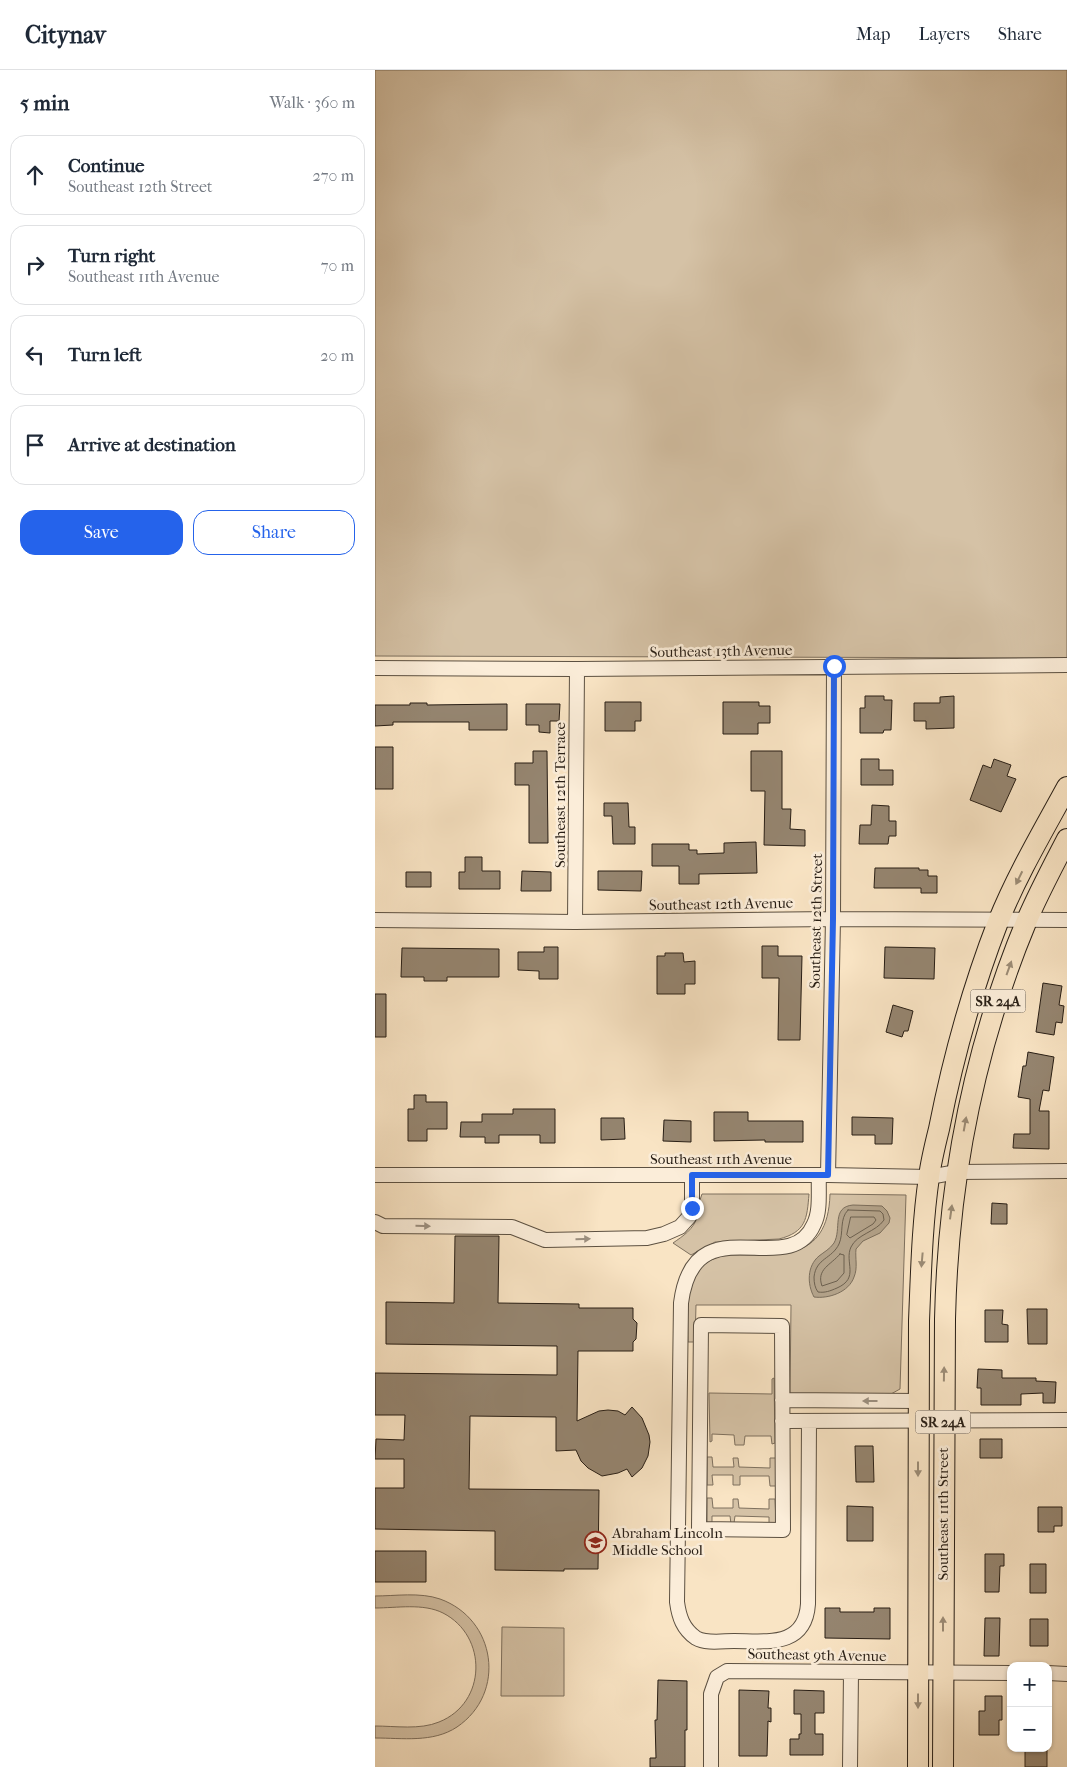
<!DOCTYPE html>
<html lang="en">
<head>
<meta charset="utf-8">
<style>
  :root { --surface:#fff; --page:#f6f6f7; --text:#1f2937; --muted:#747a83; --line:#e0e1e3; --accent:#2563eb }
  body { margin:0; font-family:"IM FELL French Canon",serif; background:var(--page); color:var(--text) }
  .controls { position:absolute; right:15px; bottom:15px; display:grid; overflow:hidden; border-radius:10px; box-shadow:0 1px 4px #0004 }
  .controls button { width:45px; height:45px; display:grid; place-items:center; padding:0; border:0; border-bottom:1px solid var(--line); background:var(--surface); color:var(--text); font:25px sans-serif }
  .stop { position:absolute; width:15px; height:15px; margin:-11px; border:4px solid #2563eb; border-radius:50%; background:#fff }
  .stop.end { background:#2563eb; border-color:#fff; box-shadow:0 1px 5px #0008 }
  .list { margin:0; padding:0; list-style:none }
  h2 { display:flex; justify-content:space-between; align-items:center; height:65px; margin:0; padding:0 20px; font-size:21px }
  h2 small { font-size:16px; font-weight:400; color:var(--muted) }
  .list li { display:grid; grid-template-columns:32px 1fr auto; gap:15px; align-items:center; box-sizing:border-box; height:80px; margin:0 10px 10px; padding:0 10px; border:1px solid var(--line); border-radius:15px }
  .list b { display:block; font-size:19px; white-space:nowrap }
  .list p { margin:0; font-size:16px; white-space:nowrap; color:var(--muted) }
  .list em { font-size:16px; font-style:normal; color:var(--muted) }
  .actions { display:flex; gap:10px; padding:15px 20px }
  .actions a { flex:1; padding:11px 0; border:1px solid var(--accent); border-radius:15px; text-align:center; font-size:18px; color:var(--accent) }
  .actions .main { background:var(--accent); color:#fff }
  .icon { flex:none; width:28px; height:28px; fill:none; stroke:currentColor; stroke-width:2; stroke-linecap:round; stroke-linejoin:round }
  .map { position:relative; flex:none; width:692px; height:1697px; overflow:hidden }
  header { display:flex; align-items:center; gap:30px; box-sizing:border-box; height:70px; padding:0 25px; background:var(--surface); border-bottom:1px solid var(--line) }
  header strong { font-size:24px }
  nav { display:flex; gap:28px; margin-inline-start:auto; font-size:18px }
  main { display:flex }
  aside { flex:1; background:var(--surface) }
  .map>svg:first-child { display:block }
  .green { fill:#d5c2a6; stroke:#7e705e }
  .water { fill:#b2a188; stroke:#7b6d5a }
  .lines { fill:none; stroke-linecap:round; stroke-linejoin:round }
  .shore { stroke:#6d604e; stroke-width:1 }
  .building { fill:#958570; stroke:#281e15 }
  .minor-casing { stroke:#5c5041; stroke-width:16 }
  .highway-casing { stroke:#281e15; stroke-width:22 }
  .minor { stroke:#fbedd9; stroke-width:14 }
  .highway { stroke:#f9e4c4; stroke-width:20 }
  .oneway { fill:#9b8b75 }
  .oneway2 { fill:#9c9081 }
  .route { stroke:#2563eb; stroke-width:6 }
  .labels { text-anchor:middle; stroke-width:5; stroke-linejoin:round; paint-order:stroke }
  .shield { fill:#fbedd9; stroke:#675c50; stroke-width:1 }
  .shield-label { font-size:14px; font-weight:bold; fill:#281e15 }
  .street-label { font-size:15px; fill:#281e15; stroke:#fbedd9 }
  .poi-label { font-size:15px; fill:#281e15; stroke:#fbedd9; text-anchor:start }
</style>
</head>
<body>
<header>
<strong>Citynav</strong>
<nav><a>Map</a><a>Layers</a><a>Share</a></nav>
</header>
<main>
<aside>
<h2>5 min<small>Walk · 360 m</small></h2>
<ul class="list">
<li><svg class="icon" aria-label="ahead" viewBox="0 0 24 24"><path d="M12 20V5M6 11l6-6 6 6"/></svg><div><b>Continue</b><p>Southeast 12th Street</p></div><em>270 m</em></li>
<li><svg class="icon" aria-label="right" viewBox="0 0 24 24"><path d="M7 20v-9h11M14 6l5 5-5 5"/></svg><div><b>Turn right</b><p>Southeast 11th Avenue</p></div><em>70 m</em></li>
<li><svg class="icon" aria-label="left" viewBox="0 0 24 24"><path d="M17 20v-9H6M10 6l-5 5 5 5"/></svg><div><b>Turn left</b></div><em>20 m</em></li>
<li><svg class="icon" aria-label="arrive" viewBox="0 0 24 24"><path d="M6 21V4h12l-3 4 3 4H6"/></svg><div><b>Arrive at destination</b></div></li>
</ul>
<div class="actions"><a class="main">Save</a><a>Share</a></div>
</aside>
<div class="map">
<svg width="692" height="1697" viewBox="0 0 692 1697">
  <rect width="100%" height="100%" fill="#f9e4c4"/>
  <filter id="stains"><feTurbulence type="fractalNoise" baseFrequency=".004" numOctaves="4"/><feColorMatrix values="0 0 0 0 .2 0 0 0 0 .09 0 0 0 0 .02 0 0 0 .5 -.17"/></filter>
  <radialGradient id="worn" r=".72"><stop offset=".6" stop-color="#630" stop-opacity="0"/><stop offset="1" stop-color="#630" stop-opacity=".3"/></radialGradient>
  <path class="green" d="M0,0H692V588L0,586Z
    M327,1124H434C432,1149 431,1162 404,1169L340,1172L316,1185L298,1173C308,1166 319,1159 322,1147C324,1138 324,1131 327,1124Z
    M455,1124L531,1125L525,1319L516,1324L415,1325L416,1235H321L320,1272H313C313,1237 306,1195 350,1185C402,1184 453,1194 455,1124Z
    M399,1308L400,1373L397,1374L396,1366H370L369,1375H360L359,1365L337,1364V1371L335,1372L334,1323L397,1324V1309Z
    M332,1387H337L338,1397H359L358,1388H363L364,1397L395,1398V1388H401V1416H395L394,1406H365V1415H358V1405H337L338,1415H332Z
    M332,1428H337L338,1438H358V1429H363L364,1438L394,1439V1429H400L401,1453L394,1454V1447L360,1446L359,1453L356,1454L355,1446H337V1453L332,1454Z
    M0,1526C20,1526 45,1522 65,1529C121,1549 132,1623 82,1657C58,1673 27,1668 0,1668V1656C20,1656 45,1660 64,1652C112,1633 113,1566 68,1543C48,1533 22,1538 0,1538Z
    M127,1557L189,1558V1626H126Z"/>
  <path class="water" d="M478,1135L507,1136L512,1141L515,1148L514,1153L505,1163L488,1171L481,1179C480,1188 483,1198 479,1207C474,1222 454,1229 439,1227C432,1214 432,1196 444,1186C449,1182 455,1179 459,1173C467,1159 456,1137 478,1135Z"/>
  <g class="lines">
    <path class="shore" d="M473,1140L505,1141L508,1144L509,1150C501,1162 482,1164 476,1177C469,1192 485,1208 462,1218C455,1221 450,1223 443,1222C440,1218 439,1213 439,1207C441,1188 457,1189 464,1174C469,1163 464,1149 473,1140Z
      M476,1147H499L501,1150L498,1154L475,1168L472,1165Z
      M465,1184L469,1185V1203L462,1211L447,1216C441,1199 456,1195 465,1184Z"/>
  </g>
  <path class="building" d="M490,626H509V630H517L516,660H509L508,663H485V638H490Z
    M579,626V658L551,659V651H539V633H565V627Z
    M230,632H266V651H260V661H230Z
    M348,632H384V636H395V653H383V664H348Z
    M35,633H52V635L132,634V660H94V652H18V655L0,656V635H35Z
    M151,634H185L184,651H175V663L164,662V655H151Z
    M0,677H18V719H0Z
    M158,681H172L173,773H154V715H140V693H158Z
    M376,681H407V739H416L415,759L430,760V776L389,775L390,721H376Z
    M486,689H504V700H518V715H486Z
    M619,689L636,695L632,706L641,709L626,742L595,730L608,695L616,698Z
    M229,733H253L254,757H260V774H238L237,746H229Z
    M497,735L514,736V751H521V766H514L513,774H484L485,755H496Z
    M381,772L382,803L324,804V814H304V796H277V774H314V780H322V784L349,783V773Z
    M90,787H107V801H125V819H84V802H90Z
    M500,798H544V800H553V806H562V823H546V818H499Z
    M147,801L176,802V821H146Z
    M223,801H267L266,821L223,820Z
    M31,802H56V817H31Z
    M387,876H403V886H427L425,970H403L404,908H387Z
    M169,877H183V909H164V901L143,900V882H169Z
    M510,877L560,878L559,909L509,908Z
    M27,878L124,879V907H72V911H49V907H26Z
    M290,883H308L309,892L320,891V914H310V924H282V886H290Z
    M668,913L687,916L684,935L689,936L687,953L681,952L679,965L661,962Z
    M0,924H11V967H0Z
    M518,935L538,941L533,961H529L527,967L511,962Z
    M653,982L679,987L674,1021L668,1020L664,1041H674V1079L638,1078L639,1064H655V1029L643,1027L648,996H651Z
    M39,1025H51V1032H72V1059H52V1071H33V1039H39Z
    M138,1039H180V1073H165V1065H124V1073H110V1067H85L86,1052H107V1044H138Z
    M339,1042H373V1051H428V1072H390V1070L339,1071Z
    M477,1047L518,1048L517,1074H500V1065H477Z
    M226,1048H249L250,1069L226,1070Z
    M289,1050L316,1051V1072L288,1071Z
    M617,1133L632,1134V1154H616Z
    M80,1166H124L123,1233L204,1234V1238H258V1249L262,1253L261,1269L258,1272V1281H203L202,1351L224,1341L233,1340L243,1341L250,1345L257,1337L267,1348L274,1365L275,1372L273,1386L267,1398L257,1407L252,1399L243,1403L227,1406L213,1398L206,1391L201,1380L181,1381V1347L95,1346L94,1419L224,1420L223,1499H189V1501L120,1500V1461L0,1459V1418H29V1389H0L1,1369L29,1370L30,1345H0V1303L182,1305V1276L11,1274V1232L79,1233Z
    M652,1239H672V1274H653Z
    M610,1240H628L627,1254L633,1255V1272H610Z
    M603,1299L627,1300V1308H661V1311L681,1312L680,1333H668V1323L646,1324V1335H606V1318H602Z
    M605,1369H627V1388H605Z
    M480,1376H498L499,1412H481Z
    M472,1436L498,1437V1471H472Z
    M663,1437H687V1456H679V1462H663Z
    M0,1481H51V1512H0Z
    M610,1484H629V1496H625L624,1522H610Z
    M655,1494H671V1523H655Z
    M450,1538H465V1542H499V1538H515V1569L450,1568Z
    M610,1548H625L624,1586H609Z
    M655,1549H673V1576H655Z
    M283,1610L312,1611V1660H310V1697H275V1688H281L280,1650H282Z
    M364,1620L394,1621L393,1638H396V1652L393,1651L392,1686H364Z
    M419,1620L449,1621V1643H440V1664H448V1685H415V1669H424V1664H426V1644H419Z
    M610,1626H627V1650H624V1665H604V1641H610Z
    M650,1680H672V1697H650Z"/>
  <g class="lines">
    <defs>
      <path id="minor" d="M0,598L202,599L692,595
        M0,850L200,852L458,849L692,850
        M200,852L202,599
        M0,1105H453L554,1107L582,1102L692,1101
        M453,1105L458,849L459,596
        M0,1152L8,1156L137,1157L170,1170L272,1168L289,1164L305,1157L314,1147L317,1138V1105
        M326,1255L407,1256L408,1460L324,1459Z
        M407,1330L543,1331
        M407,1351L692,1350
        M434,1351L433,1534C430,1578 391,1571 359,1571C348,1571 331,1574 321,1568C308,1559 304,1547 302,1532L306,1233C319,1131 414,1213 439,1154C446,1140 443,1121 444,1105
        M673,1603L692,1604
        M336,1697V1624L342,1607L352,1601L636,1603
        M475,1697L476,1602"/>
      <path id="highway" d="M543,1697L544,1251C546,1203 547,1155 554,1107C556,1091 560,1075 564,1059C578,988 597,919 623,852C642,805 668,761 692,717
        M568,1697L570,1249C573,1112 599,977 652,850C664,822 678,796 692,769"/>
    </defs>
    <use href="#minor" class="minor-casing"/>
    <use href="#highway" class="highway-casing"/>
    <use href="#minor" class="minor"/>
    <use href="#highway" class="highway"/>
  </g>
  <defs><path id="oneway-solid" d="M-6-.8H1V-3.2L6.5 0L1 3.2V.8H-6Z" transform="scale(1.25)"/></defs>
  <g class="oneway">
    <use href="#oneway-solid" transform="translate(644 808) rotate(116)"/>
    <use href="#oneway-solid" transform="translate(634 898) rotate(-70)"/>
    <use href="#oneway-solid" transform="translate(590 1054) rotate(-80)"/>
    <use href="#oneway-solid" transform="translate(576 1142) rotate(-82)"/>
    <use href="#oneway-solid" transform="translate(547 1190) rotate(95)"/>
    <use href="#oneway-solid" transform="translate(569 1304) rotate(-89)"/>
    <use href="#oneway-solid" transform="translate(543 1399) rotate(90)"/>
    <use href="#oneway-solid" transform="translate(568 1554) rotate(-90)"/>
    <use href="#oneway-solid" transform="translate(543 1631) rotate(90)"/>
  </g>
  <g class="oneway2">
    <use href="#oneway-solid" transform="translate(48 1156) rotate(1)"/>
    <use href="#oneway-solid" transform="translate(208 1169) rotate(-1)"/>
    <use href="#oneway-solid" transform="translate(495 1331) rotate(-180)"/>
  </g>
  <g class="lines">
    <path class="route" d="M317,1138V1105H453L458,849L459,596"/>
  </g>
  <defs>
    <symbol id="school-ring" viewBox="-11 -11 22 22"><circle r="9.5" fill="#fbedd9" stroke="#8f2418" stroke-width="1.5"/><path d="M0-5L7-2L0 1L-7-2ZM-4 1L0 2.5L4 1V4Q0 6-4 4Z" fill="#8f2418"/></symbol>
  </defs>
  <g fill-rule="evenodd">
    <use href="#school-ring" x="208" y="1460" width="25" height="25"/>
  </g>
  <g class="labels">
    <g class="shield">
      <rect x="595.5" y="919.5" width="55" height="23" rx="4"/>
      <rect x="540.5" y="1340.5" width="55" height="23" rx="4"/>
    </g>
    <g class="shield-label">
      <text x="623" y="936">SR 24A</text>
      <text x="568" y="1357">SR 24A</text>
    </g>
    <g class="street-label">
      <text transform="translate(346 581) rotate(-1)" y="5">Southeast 13th Avenue</text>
      <text transform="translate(185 725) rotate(-90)" y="5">Southeast 12th Terrace</text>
      <text transform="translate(346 834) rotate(-1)" y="5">Southeast 12th Avenue</text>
      <text transform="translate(441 851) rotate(-89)" y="5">Southeast 12th Street</text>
      <text x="346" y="1094">Southeast 11th Avenue</text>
      <text transform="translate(568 1444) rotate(-90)" y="5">Southeast 11th Street</text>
      <text transform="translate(442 1585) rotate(1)" y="5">Southeast 9th Avenue</text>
    </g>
    <g class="poi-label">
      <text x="237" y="1468">Abraham Lincoln<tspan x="237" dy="17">Middle School</tspan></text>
    </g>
  </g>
  <rect width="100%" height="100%" filter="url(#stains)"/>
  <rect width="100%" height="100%" fill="url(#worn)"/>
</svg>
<div class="controls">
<button>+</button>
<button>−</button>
</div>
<div class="stop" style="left:459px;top:596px"></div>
<div class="stop end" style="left:317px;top:1138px"></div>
</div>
</main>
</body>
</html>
